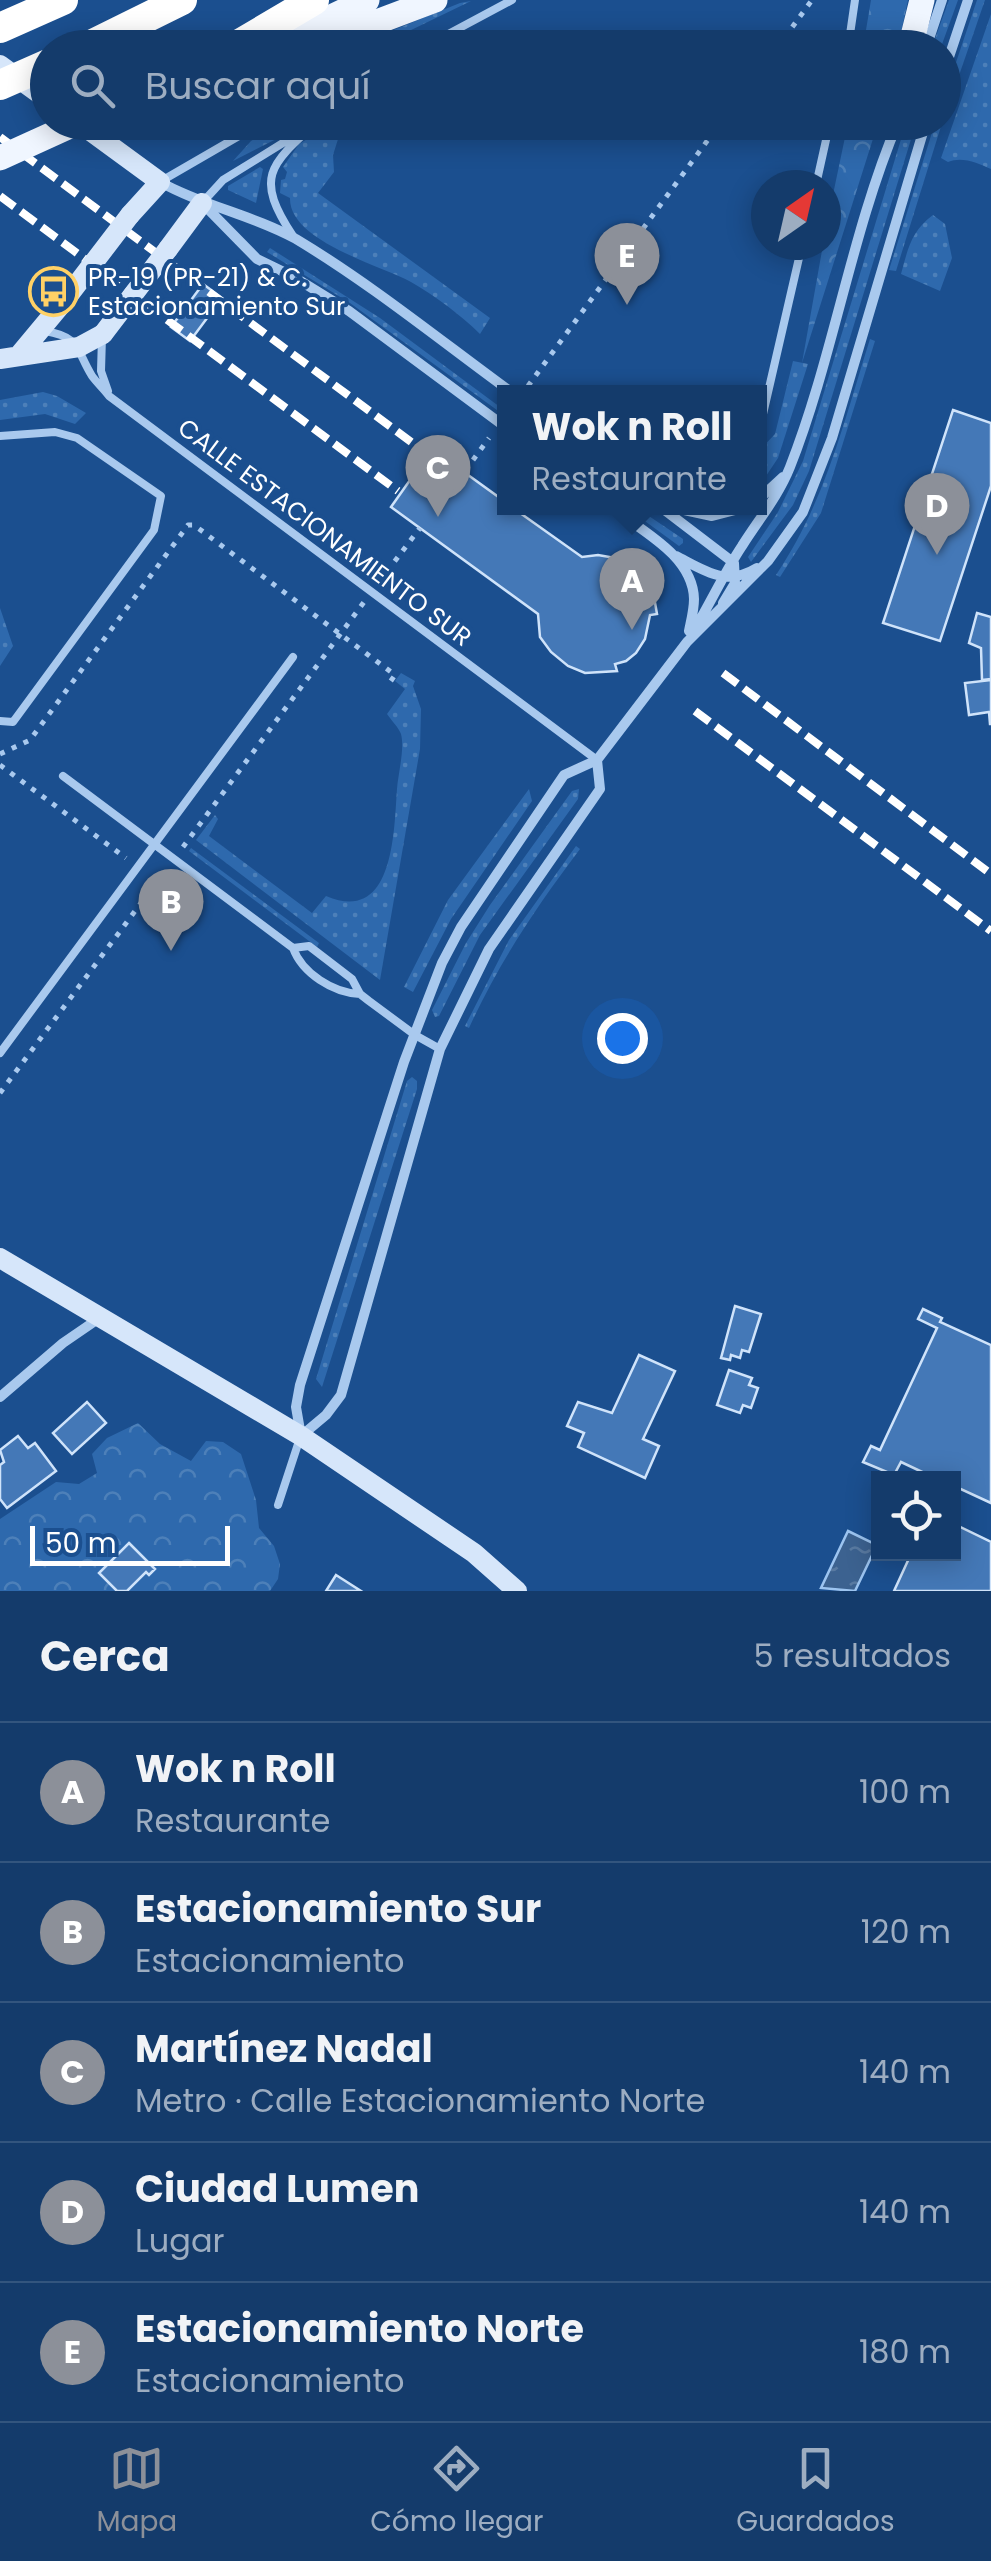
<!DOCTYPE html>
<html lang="es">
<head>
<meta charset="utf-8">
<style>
  :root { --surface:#143b6b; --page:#214673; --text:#f1f3f6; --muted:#9dadc1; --line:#33557e; --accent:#8c9099 }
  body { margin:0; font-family:Poppins,sans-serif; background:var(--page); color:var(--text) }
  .controls { position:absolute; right:30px; bottom:30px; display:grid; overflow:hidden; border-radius:0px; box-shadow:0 5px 25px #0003 }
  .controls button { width:90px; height:90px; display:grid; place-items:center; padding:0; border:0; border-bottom:2px solid var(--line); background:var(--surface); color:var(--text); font:50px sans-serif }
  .compass { position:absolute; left:751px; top:170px; width:90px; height:90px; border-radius:50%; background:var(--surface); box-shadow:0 5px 25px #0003; rotate:34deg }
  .scale { position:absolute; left:30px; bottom:25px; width:200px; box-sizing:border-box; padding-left:10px; border:5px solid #fff; border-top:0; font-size:28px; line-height:35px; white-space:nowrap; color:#fff; -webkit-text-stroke:8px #1b4f8f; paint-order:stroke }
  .you { position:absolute; left:622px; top:1038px; width:35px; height:35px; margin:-25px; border:8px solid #fff; border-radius:50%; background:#1a73e8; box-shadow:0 0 0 15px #1a73e833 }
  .badge { display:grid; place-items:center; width:65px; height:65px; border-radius:50%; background:var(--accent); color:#fff; font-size:32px; font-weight:700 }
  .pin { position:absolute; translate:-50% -82px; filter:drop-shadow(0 2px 5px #0008) }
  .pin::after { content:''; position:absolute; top:52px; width:35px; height:30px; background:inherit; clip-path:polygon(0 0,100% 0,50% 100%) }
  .popup { position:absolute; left:497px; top:385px; width:270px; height:130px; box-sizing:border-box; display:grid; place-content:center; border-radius:0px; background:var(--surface); filter:drop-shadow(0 2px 8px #0005); font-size:32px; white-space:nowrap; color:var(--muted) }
  .popup b { font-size:38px; color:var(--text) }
  .popup::after { content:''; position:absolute; left:50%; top:100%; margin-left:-20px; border:20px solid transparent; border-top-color:var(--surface) }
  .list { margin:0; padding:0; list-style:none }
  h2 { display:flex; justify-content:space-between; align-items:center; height:130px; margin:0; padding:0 40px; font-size:42px }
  h2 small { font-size:32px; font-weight:400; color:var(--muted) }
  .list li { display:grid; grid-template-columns:65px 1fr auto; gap:30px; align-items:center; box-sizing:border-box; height:140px; padding:0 40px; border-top:2px solid var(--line) }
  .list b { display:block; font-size:38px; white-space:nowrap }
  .list p { margin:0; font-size:32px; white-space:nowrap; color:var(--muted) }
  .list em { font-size:32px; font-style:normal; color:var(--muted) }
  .icon { flex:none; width:55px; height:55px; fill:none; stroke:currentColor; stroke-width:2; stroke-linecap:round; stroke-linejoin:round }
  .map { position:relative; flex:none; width:991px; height:1591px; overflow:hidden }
  .search { position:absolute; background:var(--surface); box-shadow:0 5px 25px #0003; left:30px; right:30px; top:30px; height:110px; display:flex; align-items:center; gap:25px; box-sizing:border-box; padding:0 35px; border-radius:55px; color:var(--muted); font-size:38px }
  .sheet { height:830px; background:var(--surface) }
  nav { display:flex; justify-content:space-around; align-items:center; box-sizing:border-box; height:140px; border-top:2px solid var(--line); background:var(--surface); font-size:28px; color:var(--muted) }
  nav a { display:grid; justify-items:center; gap:5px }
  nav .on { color:var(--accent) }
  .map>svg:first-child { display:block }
  .grass { fill:url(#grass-dots) }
  .forest { fill:url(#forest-crowns) }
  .water { fill:url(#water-ripples); stroke:#9cc4f0; stroke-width:2.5 }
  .building { fill:#4478b7; stroke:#cfe3fa; stroke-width:2.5 }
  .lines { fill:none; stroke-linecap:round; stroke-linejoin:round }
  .path { stroke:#a9c9ee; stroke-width:5; stroke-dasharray:5 8; stroke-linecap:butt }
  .service { stroke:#a9c9ee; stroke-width:8 }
  .minor { stroke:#a9c9ee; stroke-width:10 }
  .secondary { stroke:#d6e6fa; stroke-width:20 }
  .primary { stroke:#f0f6ff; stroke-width:25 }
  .motorway { stroke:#fff; stroke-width:30 }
  .rail { stroke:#fff; stroke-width:8; stroke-dasharray:18 8; stroke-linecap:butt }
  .secondary-bridge { stroke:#d6e6fa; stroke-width:20 }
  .primary-bridge { stroke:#f0f6ff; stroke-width:25 }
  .motorway-bridge { stroke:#fff; stroke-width:30 }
  .labels { text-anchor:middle; stroke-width:8; stroke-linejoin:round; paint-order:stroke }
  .poi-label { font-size:25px; fill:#fff; stroke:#1b4f8f; text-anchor:start }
  .street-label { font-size:25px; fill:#fff; stroke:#1b4f8f }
</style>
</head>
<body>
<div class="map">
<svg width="991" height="1591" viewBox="0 0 991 1591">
  <defs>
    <pattern id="grass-dots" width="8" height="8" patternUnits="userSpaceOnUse" patternTransform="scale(2.5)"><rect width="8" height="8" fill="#2e69ad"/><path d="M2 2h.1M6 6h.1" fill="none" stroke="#4d80b9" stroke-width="1.8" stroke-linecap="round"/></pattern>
    <pattern id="forest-crowns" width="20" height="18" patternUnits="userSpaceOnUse" patternTransform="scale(2.5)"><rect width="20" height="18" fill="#2e69ad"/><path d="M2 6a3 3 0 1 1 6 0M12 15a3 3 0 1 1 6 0" fill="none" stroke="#4d80b9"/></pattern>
    <pattern id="water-ripples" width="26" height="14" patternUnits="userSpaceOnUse" patternTransform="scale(2.5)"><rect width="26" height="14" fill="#3c6290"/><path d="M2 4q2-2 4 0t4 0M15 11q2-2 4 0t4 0" fill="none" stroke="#597aa1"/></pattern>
  </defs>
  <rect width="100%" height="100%" fill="#1b4f8f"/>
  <path class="grass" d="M949,0H958L941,47H932Z
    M977,0H985L944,119V98Z
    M471,1L376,47L349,48L460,3Z
    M991,14V169C978,163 962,156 948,162L941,158Z
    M150,123V122L210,123C186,135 166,137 141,126Z
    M282,123H308L233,161L251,141Z
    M334,123H354L339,136L333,155L334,172L318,193L490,318L480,334C461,315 434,295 411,282C380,265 289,241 290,198L280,193L281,180L285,179L287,172L283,167L299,144Z
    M906,123H916L809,471L793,505L751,562L748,557L778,512L803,461Z
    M935,123H942L896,271L889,270Z
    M260,167L263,169L256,203L228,190V186Z
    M933,215L945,224L952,258L940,291L901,274C908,249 911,231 933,215Z
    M270,248L380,318L504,410L501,413L350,303L267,252Z
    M870,339L875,341L821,513L780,577L776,575C826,500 843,424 870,339Z
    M793,361L808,364L778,458L760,485V450L775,434Z
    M43,392L57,396L86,413L75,424L45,414L0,420V400Z
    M627,508H637L683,539V543L679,546Z
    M0,608L13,646L0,666Z
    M401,673L415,681L413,686L421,709L420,749L380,980L196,840L215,815L218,819L209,836L312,913L326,896C394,925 394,832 397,789C398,774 405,749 401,734C399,728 391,720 387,714L405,689L395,681Z
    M529,789L532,801L451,919L413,992L404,987L448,900Z
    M579,789L578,799L480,935L439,1016L435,1017L432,1010L466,943L490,905L572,791Z
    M576,846L580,849C537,906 499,962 469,1028L465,1026L509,940Z
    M191,848L319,943L317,947L189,851Z
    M412,1077L417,1081V1089L322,1387L316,1379L407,1081Z"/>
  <path class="forest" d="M871,0H908L898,47L863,48Z
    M848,123H878L802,363L823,245H826V228Z
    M138,1423L160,1444L191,1461L206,1441L223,1442L241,1454L256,1500L259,1528L274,1546L280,1564L278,1579L270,1591H0V1519L56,1482L79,1484L97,1473L92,1454L107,1438Z"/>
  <path class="water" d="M848,1531L877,1545L855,1591L821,1588Z"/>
  <path class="building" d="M203,284L222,298L190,341L171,327Z
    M953,410L991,423V486L940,641L883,623Z
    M432,449L504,501V508H513L582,557L598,555L615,558L634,568L646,581L654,597L657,614L650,615L645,639L636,653L626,661L615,664L617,671L585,673L568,666L551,652L540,637L538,614L391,507Z
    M977,613L991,617V679L982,680L981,648L969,643Z
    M991,680V724H990L989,712L969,715L965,683Z
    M735,1306L761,1314L749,1352L742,1350L740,1358L731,1355L730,1360L721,1358Z
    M923,1309L942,1318L940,1322L991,1345V1503L954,1486V1479H937L901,1462L894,1475L863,1462L871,1446L880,1450L937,1328L918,1319Z
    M639,1355L675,1371L643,1439L659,1446L645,1478L578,1447L584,1433L567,1426L578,1402L612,1413Z
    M729,1370L752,1378L749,1385L758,1388L751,1408L743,1405L740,1413L717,1405Z
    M87,1402L106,1423L72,1454L53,1433Z
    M18,1436L28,1448L35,1443L56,1471L7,1508L0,1499V1465L4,1462L0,1450Z
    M954,1524L991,1542V1591H894L911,1554H954Z
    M129,1543L155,1569L149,1575L146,1572L127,1591H117L99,1573Z
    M336,1575L361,1591H326Z"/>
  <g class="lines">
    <path class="path" d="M777,48L812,0
      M528,386L721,122
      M473,460L489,438
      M379,582L420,528
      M0,754L30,740L188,525H194L395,675L388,685
      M0,765L126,858
      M183,847L364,602
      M0,1093L164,872"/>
    <path class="service" d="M403,48L434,40
      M430,48L439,39L512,0
      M848,48L855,0
      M163,180L263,122
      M816,185L830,122
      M202,203L223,180L299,133
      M293,236C255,178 268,166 317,122
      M45,331C81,337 76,350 92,376C97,383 104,389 109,396L597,760
      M102,337L101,371L108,391
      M760,427L802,245
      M0,436L55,432L77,438L161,496L154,530L13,722L0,721
      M63,776L293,948C302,973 333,993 360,994
      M293,948L309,946L352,979L360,994L369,1001L415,1035L440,1049
      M0,1053L293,657
      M278,1505L299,1441"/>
    <path class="minor" d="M926,48L942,0
      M944,72L968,0
      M160,182C203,206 253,215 296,239C371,284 441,341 511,392
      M206,207L257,259L294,277L349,311L504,426
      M760,498L783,477
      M612,508C642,531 693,556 694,599C694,610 691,621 689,631
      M662,508L734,563L735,583L723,603
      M675,508L712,516L743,508
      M676,556C705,571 726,587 757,568
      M693,632C710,604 724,573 742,546C759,519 778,497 790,467C834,355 851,233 898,122
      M597,760L564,775L461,927L442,963L404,1062L300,1385L296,1407L301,1436L326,1415L341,1395L440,1049L489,949L600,789L597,760L687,642L768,561L803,512L832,438L926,122
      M0,1397L63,1343L98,1319"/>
    <path class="secondary" d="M0,65L48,100
      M78,122L160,182L130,215
      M168,249L202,203
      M20,354L65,300
      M0,359L79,347L103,334
      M0,1258L301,1436L474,1553L517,1591"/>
    <path class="primary" d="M266,48L367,0
      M308,48L435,0
      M910,48L922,0"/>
    <path class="motorway" d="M0,28L63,0
      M85,48L182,0
      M233,48L314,0"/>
    <path class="rail" d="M0,137L426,453
      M0,196L398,491
      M723,673L991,874
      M695,711L991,931"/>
    <path class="secondary-bridge" d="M65,300L130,215
      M103,334L168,249"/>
    <path class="primary-bridge" d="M0,158L79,122"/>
    <path class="motorway-bridge" d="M0,85L48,64"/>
  </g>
  <defs>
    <symbol id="bus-ring" viewBox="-11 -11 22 22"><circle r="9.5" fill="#1b4f8f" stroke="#ffd166" stroke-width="1.5"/><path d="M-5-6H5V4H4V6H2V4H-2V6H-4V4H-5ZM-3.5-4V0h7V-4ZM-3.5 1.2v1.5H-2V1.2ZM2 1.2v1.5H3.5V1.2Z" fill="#ffd166"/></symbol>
  </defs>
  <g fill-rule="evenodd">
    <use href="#bus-ring" x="26" y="264" width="55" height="55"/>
  </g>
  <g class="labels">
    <g class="poi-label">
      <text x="88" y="286">PR-19 (PR-21) &amp; C.<tspan x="88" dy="29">Estacionamiento Sur</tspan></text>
    </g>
    <g class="street-label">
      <text transform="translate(325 532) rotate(37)" y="9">CALLE ESTACIONAMIENTO SUR</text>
    </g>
  </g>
</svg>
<div class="controls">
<button><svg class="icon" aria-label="locate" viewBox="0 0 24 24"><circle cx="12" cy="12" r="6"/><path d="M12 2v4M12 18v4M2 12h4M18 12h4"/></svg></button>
</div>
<svg class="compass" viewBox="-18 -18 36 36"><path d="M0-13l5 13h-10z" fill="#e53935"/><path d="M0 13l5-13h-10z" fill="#9dadc1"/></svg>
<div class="scale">50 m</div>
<div class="you"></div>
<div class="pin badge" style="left:632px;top:630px">A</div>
<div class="popup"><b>Wok n Roll</b>Restaurante</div>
<div class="pin badge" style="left:171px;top:951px">B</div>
<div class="pin badge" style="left:438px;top:517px">C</div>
<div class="pin badge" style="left:937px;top:555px">D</div>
<div class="pin badge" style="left:627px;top:305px">E</div>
<div class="search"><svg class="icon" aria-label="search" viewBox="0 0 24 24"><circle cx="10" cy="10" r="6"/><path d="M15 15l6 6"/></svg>Buscar aquí</div>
</div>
<section class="sheet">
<h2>Cerca<small>5 resultados</small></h2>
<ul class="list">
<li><span class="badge">A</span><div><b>Wok n Roll</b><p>Restaurante</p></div><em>100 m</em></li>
<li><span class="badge">B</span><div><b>Estacionamiento Sur</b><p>Estacionamiento</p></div><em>120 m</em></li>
<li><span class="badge">C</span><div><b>Martínez Nadal</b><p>Metro · Calle Estacionamiento Norte</p></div><em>140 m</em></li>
<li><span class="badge">D</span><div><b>Ciudad Lumen</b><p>Lugar</p></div><em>140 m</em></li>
<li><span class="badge">E</span><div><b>Estacionamiento Norte</b><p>Estacionamiento</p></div><em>180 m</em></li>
</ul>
</section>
<nav>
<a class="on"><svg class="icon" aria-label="map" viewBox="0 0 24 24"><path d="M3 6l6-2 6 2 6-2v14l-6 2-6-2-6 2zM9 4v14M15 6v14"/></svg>Mapa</a>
<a><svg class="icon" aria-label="directions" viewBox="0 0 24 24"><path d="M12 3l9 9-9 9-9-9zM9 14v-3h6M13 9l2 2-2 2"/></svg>Cómo llegar</a>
<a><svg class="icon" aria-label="saved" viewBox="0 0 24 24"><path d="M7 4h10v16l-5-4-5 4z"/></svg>Guardados</a>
</nav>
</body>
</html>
